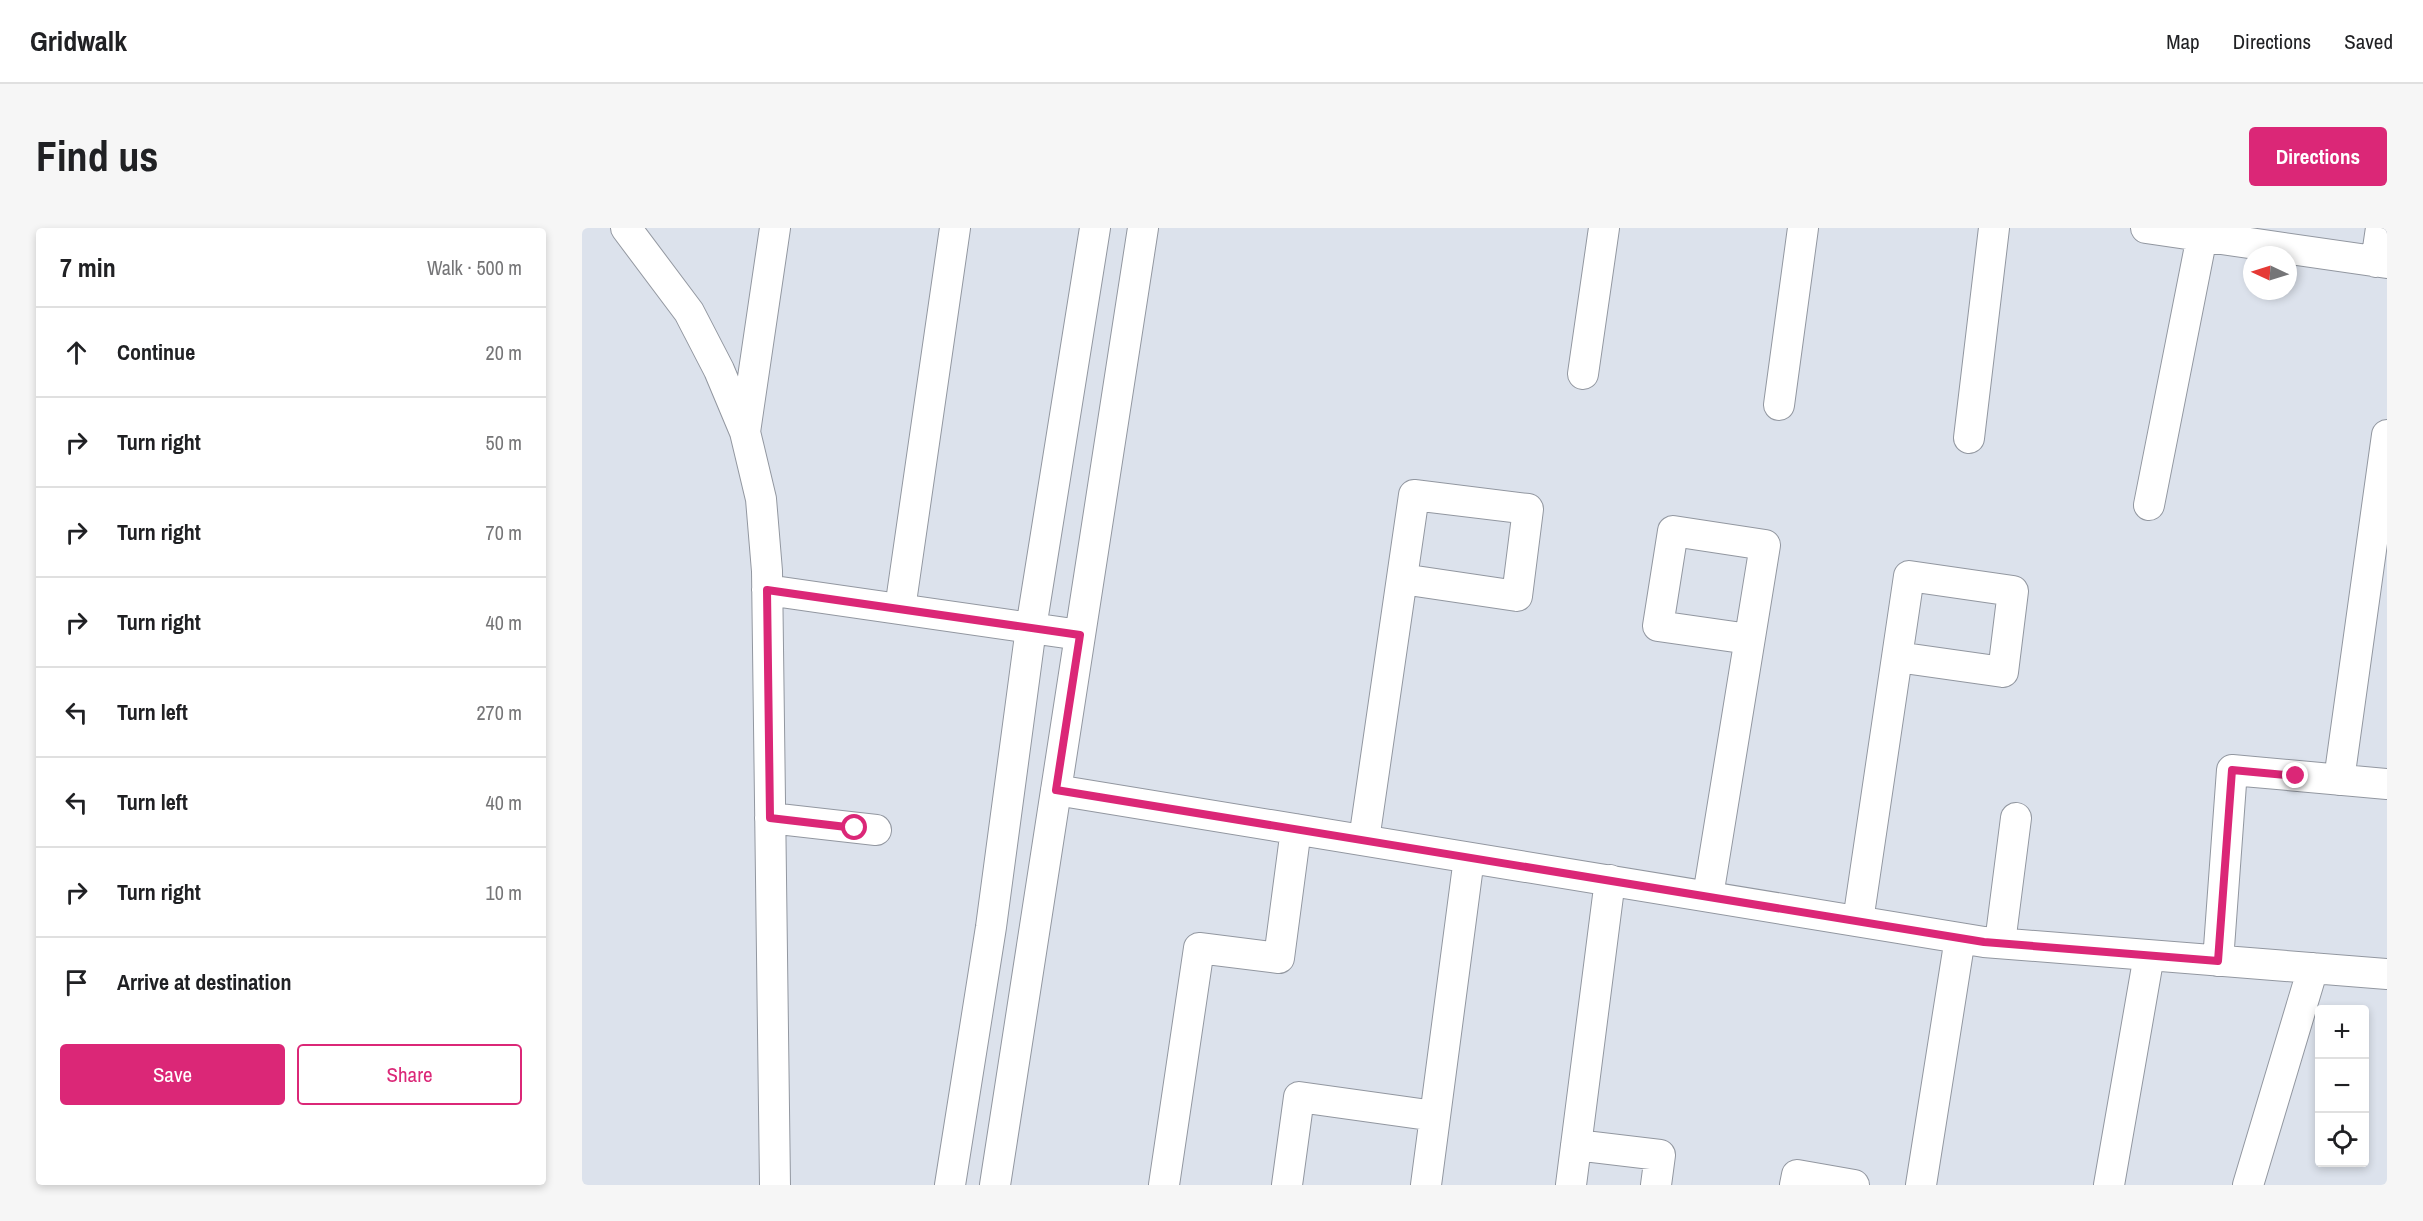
<!DOCTYPE html>
<html lang="en">
<head>
<meta charset="utf-8">
<style>
  :root { --surface:#fff; --page:#f6f6f6; --text:#202124; --muted:#757577; --line:#e0e0e0; --accent:#db2777 }
  body { margin:0; font-family:"Archivo Narrow",sans-serif; background:var(--page); color:var(--text) }
  .controls { position:absolute; right:18px; bottom:18px; display:grid; overflow:hidden; border-radius:6px; box-shadow:0 3px 9px #0003 }
  .controls button { width:54px; height:54px; display:grid; place-items:center; padding:0; border:0; border-bottom:2px solid var(--line); background:var(--surface); color:var(--text); font:30px sans-serif }
  .compass { position:absolute; left:1661px; top:18px; width:54px; height:54px; border-radius:50%; background:var(--surface); box-shadow:0 3px 9px #0003; rotate:274deg }
  .stop { position:absolute; width:18px; height:18px; margin:-14px; border:4px solid #db2777; border-radius:50%; background:#fff }
  .stop.end { background:#db2777; border-color:#fff; box-shadow:0 2px 6px #0008 }
  .list { margin:0; padding:0; list-style:none }
  h2 { display:flex; justify-content:space-between; align-items:center; height:78px; margin:0; padding:0 24px; font-size:26px }
  h2 small { font-size:20px; font-weight:400; color:var(--muted) }
  .list li { display:grid; grid-template-columns:39px 1fr auto; gap:18px; align-items:center; box-sizing:border-box; height:90px; padding:0 24px; border-top:2px solid var(--line) }
  .list b { display:block; font-size:22px; white-space:nowrap }
  .list em { font-size:20px; font-style:normal; color:var(--muted) }
  .actions { display:flex; gap:12px; padding:18px 24px }
  .actions a { flex:1; padding:14px 0; border:2px solid var(--accent); border-radius:6px; text-align:center; font-size:21px; color:var(--accent) }
  .actions .main { background:var(--accent); color:#fff }
  .icon { flex:none; width:33px; height:33px; fill:none; stroke:currentColor; stroke-width:2; stroke-linecap:round; stroke-linejoin:round }
  .map { position:relative; flex:none; width:1805px; height:957px; overflow:hidden; border-radius:6px }
  header { display:flex; align-items:center; gap:36px; box-sizing:border-box; height:84px; padding:0 30px; background:var(--surface); border-bottom:2px solid var(--line) }
  header strong { font-size:28px }
  nav { display:flex; gap:33px; margin-inline-start:auto; font-size:21px }
  .intro { display:flex; align-items:center; justify-content:space-between; box-sizing:border-box; height:144px; padding:0 36px }
  h1 { margin:0; font-size:42px }
  .button { padding:15px 27px; border-radius:6px; background:var(--accent); color:#fff; font-size:21px; font-weight:700 }
  main { display:flex; gap:36px; padding:0 36px }
  aside { flex:1; background:var(--surface); border-radius:6px; box-shadow:0 3px 9px #0003 }
  .map>svg:first-child { display:block }
  .lines { fill:none; stroke-linecap:round; stroke-linejoin:round }
  .minor-casing { stroke:#9297a0; stroke-width:32 }
  .minor { stroke:#fff; stroke-width:30 }
  .route { stroke:#db2777; stroke-width:8 }
</style>
</head>
<body>
<header>
<strong>Gridwalk</strong>
<nav><a>Map</a><a>Directions</a><a>Saved</a></nav>
</header>
<div class="intro"><h1>Find us</h1><a class="button">Directions</a></div>
<main>
<aside>
<h2>7 min<small>Walk · 500 m</small></h2>
<ul class="list">
<li><svg class="icon" aria-label="ahead" viewBox="0 0 24 24"><path d="M12 20V5M6 11l6-6 6 6"/></svg><div><b>Continue</b></div><em>20 m</em></li>
<li><svg class="icon" aria-label="right" viewBox="0 0 24 24"><path d="M7 20v-9h11M14 6l5 5-5 5"/></svg><div><b>Turn right</b></div><em>50 m</em></li>
<li><svg class="icon" aria-label="right" viewBox="0 0 24 24"><path d="M7 20v-9h11M14 6l5 5-5 5"/></svg><div><b>Turn right</b></div><em>70 m</em></li>
<li><svg class="icon" aria-label="right" viewBox="0 0 24 24"><path d="M7 20v-9h11M14 6l5 5-5 5"/></svg><div><b>Turn right</b></div><em>40 m</em></li>
<li><svg class="icon" aria-label="left" viewBox="0 0 24 24"><path d="M17 20v-9H6M10 6l-5 5 5 5"/></svg><div><b>Turn left</b></div><em>270 m</em></li>
<li><svg class="icon" aria-label="left" viewBox="0 0 24 24"><path d="M17 20v-9H6M10 6l-5 5 5 5"/></svg><div><b>Turn left</b></div><em>40 m</em></li>
<li><svg class="icon" aria-label="right" viewBox="0 0 24 24"><path d="M7 20v-9h11M14 6l5 5-5 5"/></svg><div><b>Turn right</b></div><em>10 m</em></li>
<li><svg class="icon" aria-label="arrive" viewBox="0 0 24 24"><path d="M6 21V4h12l-3 4 3 4H6"/></svg><div><b>Arrive at destination</b></div></li>
</ul>
<div class="actions"><a class="main">Save</a><a>Share</a></div>
</aside>
<div class="map">
<svg width="1805" height="957" viewBox="0 0 1805 957">
  <rect width="100%" height="100%" fill="#dce2ec"/>
  <g class="lines">
    <defs>
      <path id="minor" d="M44,0L107,84L137,142L163,204L179,271L185,343L193,957
        M1564,0L1805,35
        M1794,34L1799,0
        M1001,146L1022,0
        M1197,177L1221,0
        M163,204L193,0
        M1387,210L1412,0
        M1567,277L1620,8
        M185,362L498,407
        M318,381L373,0
        M1757,552L1805,207
        M474,562L1402,714L1805,746
        M188,590L294,602
        M782,612L832,267L946,281L935,368L820,351
        M1126,668L1183,317L1091,303L1076,398L1167,411
        M1276,693L1327,348L1431,363L1421,444L1315,429
        M1418,715L1434,590
        M1636,733L1650,542L1805,556
        M994,917L1078,927L1074,957
        M368,957L409,699L449,400L513,0
        M413,957L561,0
        M582,957L617,720L697,730L714,601
        M705,957L717,869L853,888
        M844,957L887,630
        M989,957L1028,652
        M1213,957L1215,947L1272,957
        M1339,957L1378,710
        M1527,957L1567,727
        M1666,957L1731,740"/>
    </defs>
    <use href="#minor" class="minor-casing"/>
    <use href="#minor" class="minor"/>
  </g>
  <g class="lines">
    <path class="route" d="M273,600L188,590L185,362L498,407L474,562L1402,714L1636,733L1650,542L1714,548"/>
  </g>
</svg>
<div class="controls">
<button>+</button>
<button>−</button>
<button><svg class="icon" aria-label="locate" viewBox="0 0 24 24"><circle cx="12" cy="12" r="6"/><path d="M12 2v4M12 18v4M2 12h4M18 12h4"/></svg></button>
</div>
<svg class="compass" viewBox="-18 -18 36 36"><path d="M0-13l5 13h-10z" fill="#e53935"/><path d="M0 13l5-13h-10z" fill="#757577"/></svg>
<div class="stop" style="left:273px;top:600px"></div>
<div class="stop end" style="left:1714px;top:548px"></div>
</div>
</main>
</body>
</html>
